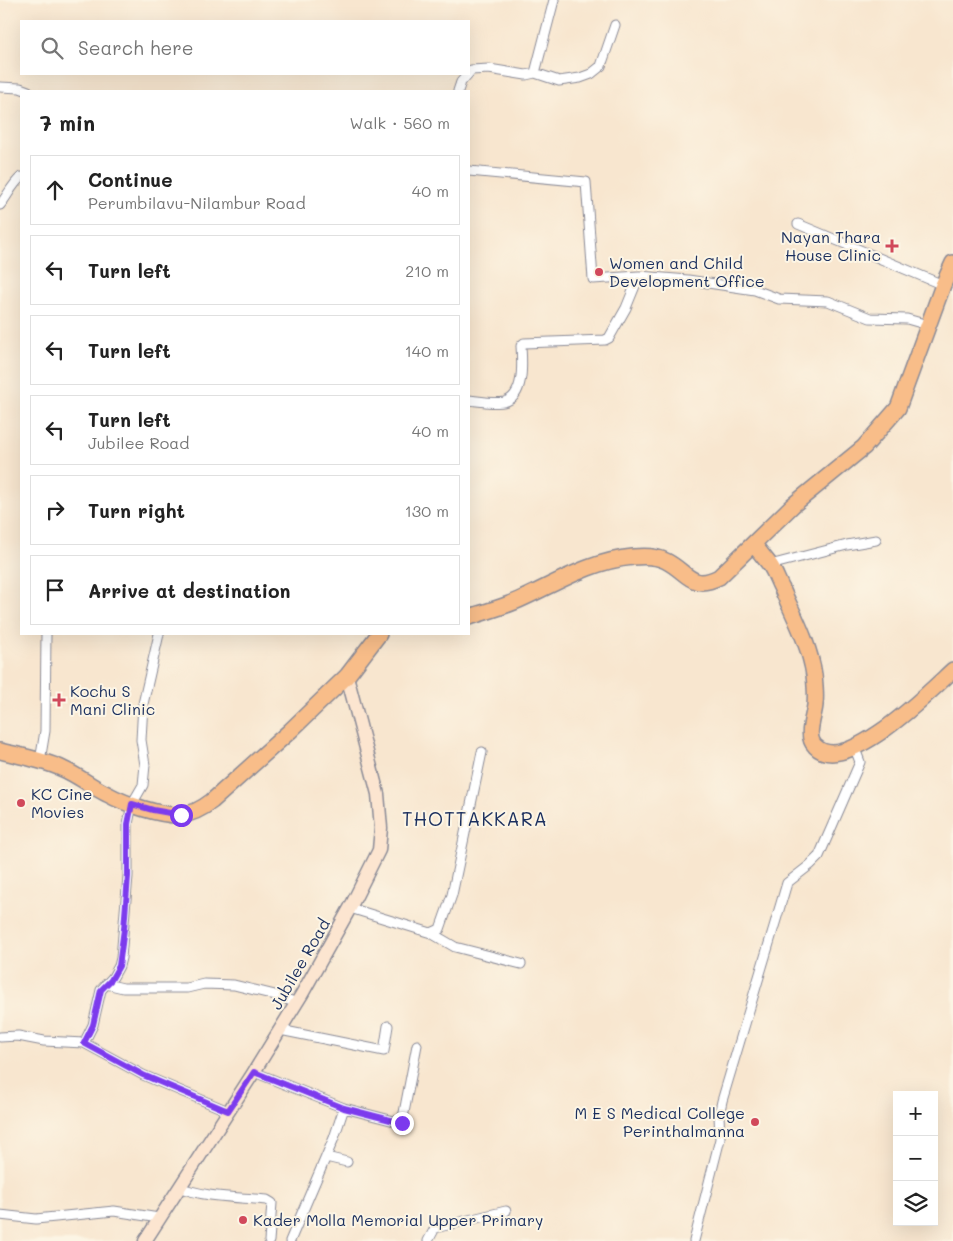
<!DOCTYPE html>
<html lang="en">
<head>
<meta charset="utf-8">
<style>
  :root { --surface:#fff; --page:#f6f6f6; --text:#222; --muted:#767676; --line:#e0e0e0 }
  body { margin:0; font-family:Mali,sans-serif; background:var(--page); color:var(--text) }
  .controls { position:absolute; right:15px; bottom:15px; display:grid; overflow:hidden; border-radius:0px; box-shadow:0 5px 20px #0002 }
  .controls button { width:45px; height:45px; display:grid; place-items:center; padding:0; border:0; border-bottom:1px solid var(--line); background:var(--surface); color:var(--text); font:25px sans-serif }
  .stop { position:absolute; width:15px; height:15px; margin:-11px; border:4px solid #7c3aed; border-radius:50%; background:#fff }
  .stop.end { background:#7c3aed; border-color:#fff; box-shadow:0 1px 5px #0008 }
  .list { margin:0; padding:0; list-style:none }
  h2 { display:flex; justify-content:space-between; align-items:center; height:65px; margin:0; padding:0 20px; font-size:21px }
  h2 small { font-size:16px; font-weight:400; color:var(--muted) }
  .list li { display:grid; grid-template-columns:32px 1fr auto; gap:15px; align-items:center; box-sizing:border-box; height:70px; margin:0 10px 10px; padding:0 10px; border:1px solid var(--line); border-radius:0px }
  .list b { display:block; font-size:19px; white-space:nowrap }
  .list p { margin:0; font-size:16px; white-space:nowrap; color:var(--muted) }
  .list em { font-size:16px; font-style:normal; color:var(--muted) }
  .icon { flex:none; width:28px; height:28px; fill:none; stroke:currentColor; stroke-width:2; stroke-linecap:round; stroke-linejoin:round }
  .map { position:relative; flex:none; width:953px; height:1241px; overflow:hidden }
  .search { position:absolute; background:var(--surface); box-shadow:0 5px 20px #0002; left:20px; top:20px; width:450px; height:55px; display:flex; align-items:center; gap:12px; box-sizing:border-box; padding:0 18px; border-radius:0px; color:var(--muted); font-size:19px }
  .panel { position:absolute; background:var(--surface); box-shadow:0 5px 20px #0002; left:20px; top:90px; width:450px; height:545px; border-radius:0px }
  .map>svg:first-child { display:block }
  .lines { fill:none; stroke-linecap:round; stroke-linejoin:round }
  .street-casing { stroke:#8a8a96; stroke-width:11 }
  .secondary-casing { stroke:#8a8a96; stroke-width:15 }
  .primary-casing { stroke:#8a8a96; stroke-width:18 }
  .street { stroke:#fff; stroke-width:9 }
  .secondary { stroke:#fce5d0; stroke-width:12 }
  .primary { stroke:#f8bd89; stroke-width:15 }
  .route { stroke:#7c3aed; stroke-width:6 }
  .poi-dot { fill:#d1495b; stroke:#fcf5e5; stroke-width:2 }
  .labels { text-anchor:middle; stroke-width:4; stroke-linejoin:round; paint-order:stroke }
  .poi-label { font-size:16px; fill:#1b2f5e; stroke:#fcf5e5; text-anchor:start }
  .street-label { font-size:16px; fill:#1b2f5e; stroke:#fcf5e5 }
  .quarter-label { font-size:19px; letter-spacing:1px; fill:#1b2f5e; stroke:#fcf5e5 }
</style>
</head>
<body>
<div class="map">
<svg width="953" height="1241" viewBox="0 0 953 1241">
  <rect width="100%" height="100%" fill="#fcf5e5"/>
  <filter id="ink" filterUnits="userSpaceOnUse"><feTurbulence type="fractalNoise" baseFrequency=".02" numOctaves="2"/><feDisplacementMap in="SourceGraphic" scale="10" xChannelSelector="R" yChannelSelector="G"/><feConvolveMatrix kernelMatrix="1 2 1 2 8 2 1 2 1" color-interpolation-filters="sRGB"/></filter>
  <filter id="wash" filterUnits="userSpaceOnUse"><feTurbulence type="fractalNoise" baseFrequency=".0096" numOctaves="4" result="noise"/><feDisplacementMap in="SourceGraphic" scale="20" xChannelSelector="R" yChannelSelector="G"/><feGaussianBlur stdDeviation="1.12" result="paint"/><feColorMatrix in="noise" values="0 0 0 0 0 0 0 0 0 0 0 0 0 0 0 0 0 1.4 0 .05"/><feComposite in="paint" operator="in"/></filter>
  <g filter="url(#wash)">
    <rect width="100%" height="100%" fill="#f8e6cf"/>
  </g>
  <g filter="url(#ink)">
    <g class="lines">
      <defs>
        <path id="street" d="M469,73L471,70L489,69L526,75L535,73L559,81L580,78L591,74L601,66L615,25
          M535,73L554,0
          M0,87L20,88L28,91
          M458,91L461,82L468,74
          M469,171L586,182L593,279L639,276L688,280L755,290L779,299L828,301L870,318L907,319L928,325
          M0,205C8,195 12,185 21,177
          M798,224L943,285
          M469,400C478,401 496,404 504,402C525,397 522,362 521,346L524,343L605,340L609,338L626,308L639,276
          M770,565L847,545L876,540
          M40,761L45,731L46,634
          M350,908L431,933L440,929L452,895L482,752
          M431,933L455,947L521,964
          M106,984L123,988H187L204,984L234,985L275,995L297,1003
          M280,1030L384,1051L388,1026
          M0,1037L18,1036L44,1041L84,1043L143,1075L228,1111
          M84,1043L93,1025L101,990L113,977L119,966L121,958L128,876V824L132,804L143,785L145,765L141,740L143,704L159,634
          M254,1072L344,1108L402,1123L417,1045
          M326,1157L347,1162
          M179,1187C205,1198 239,1197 267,1200L272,1203L269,1241
          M0,1215L36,1219L114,1211L159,1218
          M290,1241L334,1138L344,1108
          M428,1241L435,1228L506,1211
          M694,1241L720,1139L719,1115L722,1101L787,883L810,865L819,856L860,762L854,746"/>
        <path id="secondary" d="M145,1241L252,1075L302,994L350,908L379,850L381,828L378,794L347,676"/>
        <path id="primary" d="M754,544C759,552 765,558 770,565C775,572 778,582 782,589C794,616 810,646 814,675C815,684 816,696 815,705C814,717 805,736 815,746C845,778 932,689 953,670
          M469,617C485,612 503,607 519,600C557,583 590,561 633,557C643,556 657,556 666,561C688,572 691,591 719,577L793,505L864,447L898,408L943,285L953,263
          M0,751C21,756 44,760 63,769C79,776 92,787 107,794C125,804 161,816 181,815C193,814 203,808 212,801L290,731L347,676L379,634"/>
      </defs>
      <use href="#street" class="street-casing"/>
      <use href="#secondary" class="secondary-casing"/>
      <use href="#primary" class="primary-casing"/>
      <use href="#street" class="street"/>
      <use href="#secondary" class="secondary"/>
      <use href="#primary" class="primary"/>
    </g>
  </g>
  <g class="lines" filter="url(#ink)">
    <path class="route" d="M181,815L153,810L132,804L128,824V876L124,929L119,966L111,980L101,990L93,1025L84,1043L143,1075L228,1111L254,1072L344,1108L402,1123"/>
  </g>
  <g class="poi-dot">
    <path d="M889.5 238.5h5v5h5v5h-5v5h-5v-5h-5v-5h5z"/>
    <circle cx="599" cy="272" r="5"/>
    <path d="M56.5 692.5h5v5h5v5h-5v5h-5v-5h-5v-5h5z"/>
    <circle cx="21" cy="803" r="5"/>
    <circle cx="755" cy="1122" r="5"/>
    <circle cx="243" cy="1220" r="5"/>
  </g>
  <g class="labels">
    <g class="poi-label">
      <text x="881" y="243" text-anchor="end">Nayan Thara<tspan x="881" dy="18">House Clinic</tspan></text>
      <text x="609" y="269">Women and Child<tspan x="609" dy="18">Development Office</tspan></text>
      <text x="70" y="697">Kochu S<tspan x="70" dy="18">Mani Clinic</tspan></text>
      <text x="31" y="800">KC Cine<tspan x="31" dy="18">Movies</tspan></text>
      <text x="745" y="1119" text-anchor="end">M E S Medical College<tspan x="745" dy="18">Perinthalmanna</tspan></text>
      <text x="253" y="1226">Kader Molla Memorial Upper Primary</text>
    </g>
    <g class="street-label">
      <text transform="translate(300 964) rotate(-60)" y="6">Jubilee Road</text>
    </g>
    <g class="quarter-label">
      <text x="475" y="826">THOTTAKKARA</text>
    </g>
  </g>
</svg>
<div class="controls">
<button>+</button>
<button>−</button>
<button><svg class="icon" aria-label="layers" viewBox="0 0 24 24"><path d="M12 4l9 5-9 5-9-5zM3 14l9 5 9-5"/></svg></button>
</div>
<div class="stop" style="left:181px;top:815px"></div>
<div class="stop end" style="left:402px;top:1123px"></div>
<div class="search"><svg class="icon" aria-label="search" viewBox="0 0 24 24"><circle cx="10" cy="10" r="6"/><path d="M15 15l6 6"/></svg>Search here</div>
<section class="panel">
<h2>7 min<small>Walk · 560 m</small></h2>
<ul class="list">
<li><svg class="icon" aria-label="ahead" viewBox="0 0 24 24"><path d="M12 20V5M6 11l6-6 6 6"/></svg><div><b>Continue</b><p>Perumbilavu-Nilambur Road</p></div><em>40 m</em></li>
<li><svg class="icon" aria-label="left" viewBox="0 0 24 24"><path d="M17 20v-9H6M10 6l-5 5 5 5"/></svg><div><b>Turn left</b></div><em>210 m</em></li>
<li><svg class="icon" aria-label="left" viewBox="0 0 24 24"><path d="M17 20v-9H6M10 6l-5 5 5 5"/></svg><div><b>Turn left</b></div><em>140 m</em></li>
<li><svg class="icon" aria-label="left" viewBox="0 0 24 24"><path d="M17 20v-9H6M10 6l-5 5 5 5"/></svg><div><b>Turn left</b><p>Jubilee Road</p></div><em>40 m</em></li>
<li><svg class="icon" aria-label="right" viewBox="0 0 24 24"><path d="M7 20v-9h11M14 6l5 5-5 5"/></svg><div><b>Turn right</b></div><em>130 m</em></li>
<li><svg class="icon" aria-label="arrive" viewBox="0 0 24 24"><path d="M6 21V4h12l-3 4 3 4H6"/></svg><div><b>Arrive at destination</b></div></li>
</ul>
</section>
</div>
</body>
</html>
